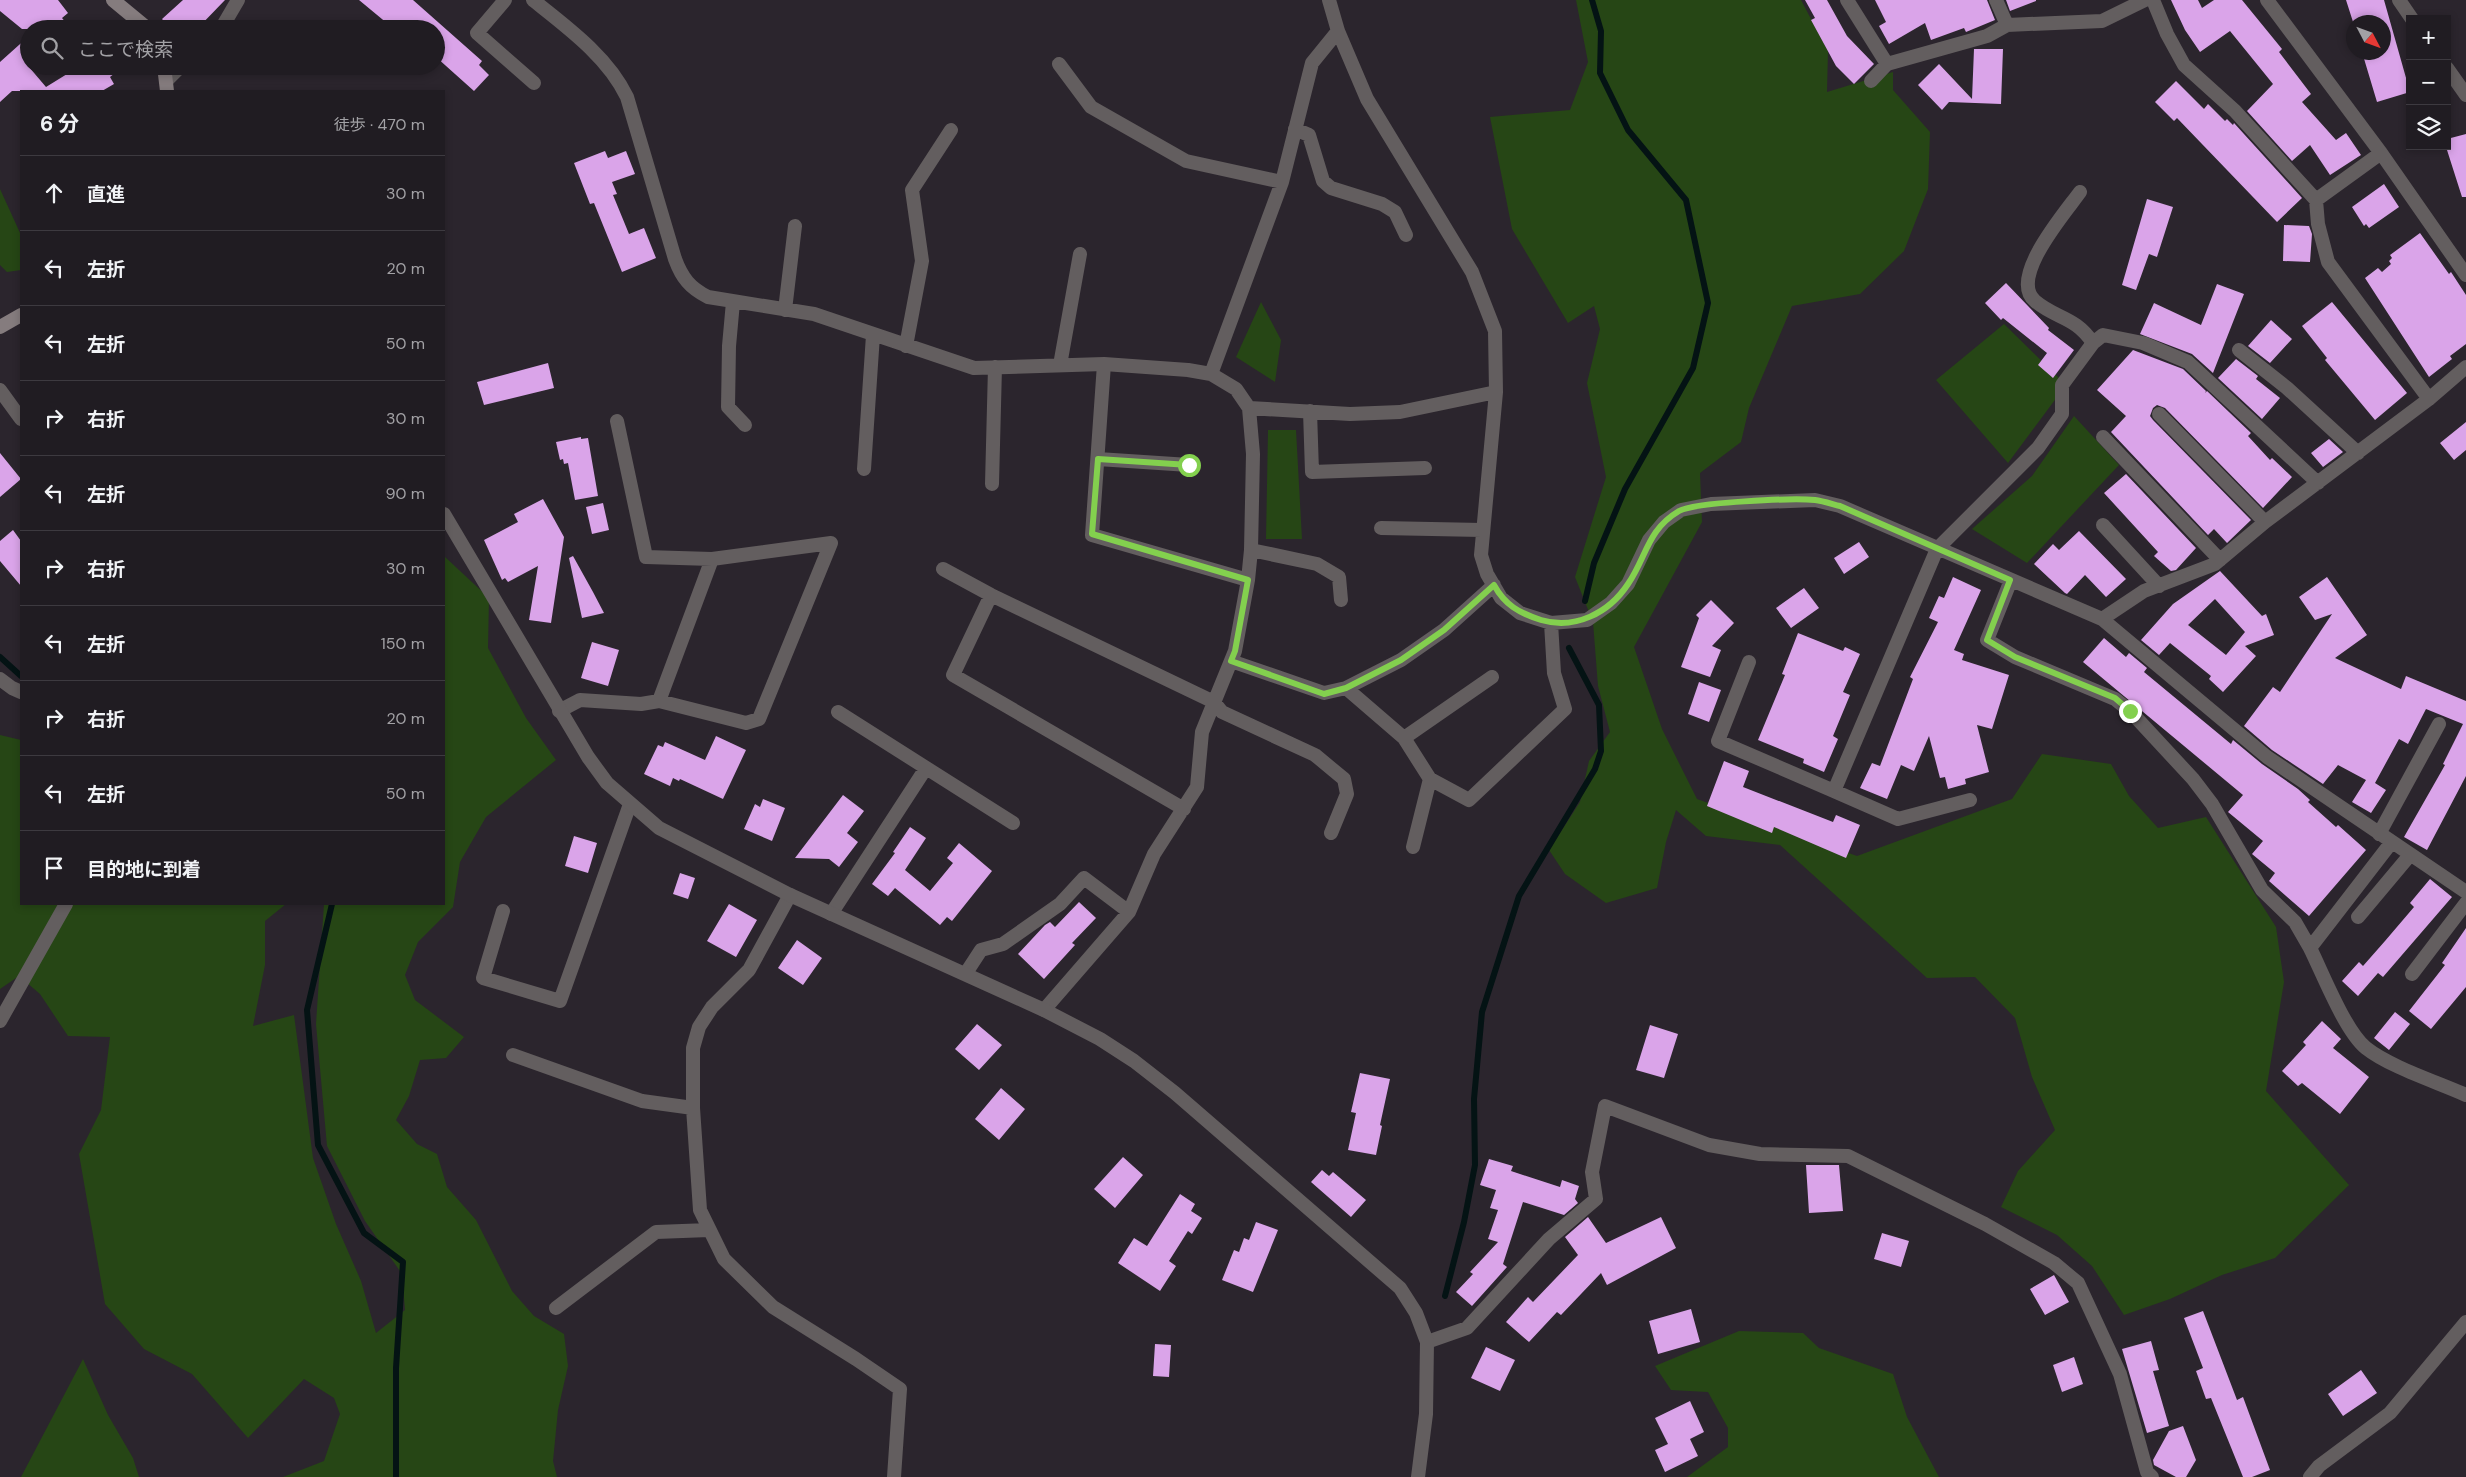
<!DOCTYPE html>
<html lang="ja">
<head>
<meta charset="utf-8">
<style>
  :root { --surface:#201c22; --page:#2d292f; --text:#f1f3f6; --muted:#a2a1a5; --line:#3d3a40 }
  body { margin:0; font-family:"DM Sans","Noto Sans JP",sans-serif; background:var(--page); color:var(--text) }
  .controls { position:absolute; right:15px; top:15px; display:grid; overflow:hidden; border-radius:0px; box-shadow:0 2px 8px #0003 }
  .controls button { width:45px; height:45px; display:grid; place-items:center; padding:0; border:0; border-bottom:1px solid var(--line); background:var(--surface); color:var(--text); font:25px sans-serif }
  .compass { position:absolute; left:2346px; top:15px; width:45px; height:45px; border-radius:50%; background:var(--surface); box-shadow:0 2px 8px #0003; rotate:131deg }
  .stop { position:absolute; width:15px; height:15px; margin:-11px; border:4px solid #83d04e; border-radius:50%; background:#fff }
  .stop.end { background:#83d04e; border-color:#fff; box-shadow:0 1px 5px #0008 }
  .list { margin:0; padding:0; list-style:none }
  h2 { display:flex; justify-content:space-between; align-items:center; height:65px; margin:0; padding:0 20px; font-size:21px }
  h2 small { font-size:16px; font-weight:400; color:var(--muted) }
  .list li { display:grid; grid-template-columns:32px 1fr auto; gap:15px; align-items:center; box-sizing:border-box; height:75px; padding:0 20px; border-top:1px solid var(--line) }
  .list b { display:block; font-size:19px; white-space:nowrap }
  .list em { font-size:16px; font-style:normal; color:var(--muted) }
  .icon { flex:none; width:28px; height:28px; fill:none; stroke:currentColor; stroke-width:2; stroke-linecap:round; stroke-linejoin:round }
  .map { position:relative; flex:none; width:2466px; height:1477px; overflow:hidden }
  .search { position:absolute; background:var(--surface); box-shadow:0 2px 8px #0003; left:20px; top:20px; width:425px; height:55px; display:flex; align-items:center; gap:12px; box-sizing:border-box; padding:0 18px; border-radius:28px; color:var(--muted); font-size:19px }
  .panel { position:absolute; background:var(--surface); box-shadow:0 2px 8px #0003; left:20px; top:90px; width:425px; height:815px; border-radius:0px }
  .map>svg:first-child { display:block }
  .green { fill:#264615 }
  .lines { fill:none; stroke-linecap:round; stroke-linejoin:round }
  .stream { stroke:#041314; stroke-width:6 }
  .building { fill:#daa4e9; fill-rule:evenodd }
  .minor { stroke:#635e5f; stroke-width:14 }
  .tertiary { stroke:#635e5f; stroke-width:14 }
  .secondary { stroke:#857c7e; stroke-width:14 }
  .route { stroke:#83d04e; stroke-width:6 }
</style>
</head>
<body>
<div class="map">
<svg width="2466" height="1477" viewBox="0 0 2466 1477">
  <rect width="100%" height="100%" fill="#2b252d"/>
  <path class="green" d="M1576,0H1801L1828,51L1827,92L1893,72V90L1930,132L1928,189L1904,251L1860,294L1792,306L1749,408L1741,442L1700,473L1702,522L1634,647L1662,729L1697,799L1857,856L2012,799L2042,754L2111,764L2129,796L2158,828L2206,817L2276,927L2284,982L2266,1091L2349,1185L2275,1258L2222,1275L2170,1299L2124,1315L2092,1266L2057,1235L2001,1207L2018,1171L2055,1130L2032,1077L2015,1018L1975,977L1927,978L1780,845L1706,836L1676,810L1666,842L1657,888L1606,903L1565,874L1549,850L1580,802L1589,761L1610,732L1598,686L1593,622L1575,577L1606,477L1587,383L1600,329L1594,306L1568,323L1512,229L1490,117L1570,110L1588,62Z
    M0,189L21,235V270L7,272L0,265Z
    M1261,302L1281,340L1275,382L1236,357Z
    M2004,324L2066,385L2008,463L1936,380Z
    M2074,416L2119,465L2027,563L1972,529L2032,476Z
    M1268,430H1296L1302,539H1266Z
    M444,556L489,598L488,648L526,718L556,760L486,817L460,862L453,907L418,942L405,975L415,1000L464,1037L446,1058L420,1060L409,1096L396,1120L417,1144L437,1154L447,1187L476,1220L512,1291L534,1316L564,1334L568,1366L558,1410L553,1461L557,1477H283L324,1461L340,1414L334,1398L304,1379L248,1438L192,1374L144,1349L105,1304L79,1154L101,1110L110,1037L68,1036L40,994L19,976L0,989V735L21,740V904H286L265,921V965L253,1026L294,1015L313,1158L336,1224L361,1281L376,1333L405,1310L402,1274L365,1221L327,1146L316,1024L324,904H444Z
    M1739,1331L1803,1333L1819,1348L1893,1374L1907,1417L1939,1477H1687L1728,1447V1428L1708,1392L1671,1390L1655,1366Z
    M83,1359L108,1415L133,1458L139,1477H21Z"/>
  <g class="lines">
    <path class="stream" d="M1585,601L1594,563L1625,489L1693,368L1708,303L1686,200L1628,130L1600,73L1601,31L1592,0
      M0,657L21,676
      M332,904L307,1010L318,1145L364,1233L403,1262L396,1368V1477
      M1445,1296L1464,1222L1475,1165L1474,1099L1482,1012L1519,896L1595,769L1601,751L1599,705L1569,648"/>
  </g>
  <path class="building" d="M0,0H58L68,13L62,18L71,29H22L0,11Z
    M183,0H225L197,29H171L162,19Z
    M359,0H413L482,61L479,65L489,75L474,91L436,57V29H394Z
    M1805,0H1827L1847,36L1874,64L1854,84L1836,66L1811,20L1815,18Z
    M1875,0H1987L1995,20L1966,32L1964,28L1931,40L1925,23L1889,44L1879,26L1886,22Z
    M2006,0H2036V1L2010,11Z
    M2171,0H2198L2202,8L2214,0H2242L2282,49L2279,52L2311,94L2302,102L2336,140L2346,133L2361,155L2330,175L2310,145L2292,161L2247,111L2273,84L2230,31L2200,52L2185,30Z
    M2346,0H2384L2410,92L2377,102L2362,52H2384V22H2354V25Z
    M29,36V67L46,87L80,66H124L110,77L114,84L102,91H12L0,102V62Z
    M1974,49H2003L2001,104L1949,102L1942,110L1918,85L1939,64L1972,99Z
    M2176,81L2204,109L2208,104L2225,121L2227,119L2233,125L2234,123L2302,198L2277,222L2177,118L2174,121L2155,102Z
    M2466,134V197H2462L2447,150V139Z
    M605,151L608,158L626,151L635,174L612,182L617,194L613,195L629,234L644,228L656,258L622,272L594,203L590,204L574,163Z
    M2384,184L2399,207L2369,228L2366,224L2364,226L2352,207Z
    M2147,199L2173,207L2157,257L2149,254L2136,290L2122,285Z
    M2284,225L2309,226L2312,234L2310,262L2283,261Z
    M2420,233L2449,274L2451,272L2466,295V344L2450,356L2452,359L2429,377L2365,278L2378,268L2382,272L2391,264L2389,261L2392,258L2390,255Z
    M2006,283L2049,328L2048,330L2074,350L2053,378L2038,365L2047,353L2003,318L2001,320L1985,303Z
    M2217,284L2244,294L2213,373L2192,354L2140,334L2154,303L2201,325Z
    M2332,302L2407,393L2375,420L2325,360L2327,358L2302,326Z
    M2271,320L2292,339L2270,363L2248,346Z
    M2133,350L2183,369L2206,391L2205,393L2207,391L2251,433L2248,436L2270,460L2272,458L2292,477L2263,508L2165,408L2157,405L2153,408L2150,416L2153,420L2251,520L2227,543L2214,529L2208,535L2111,432L2126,416L2097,390Z
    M2236,359L2258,376L2256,379L2280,398L2262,419L2218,378Z
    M548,363L554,388L484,405L477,382Z
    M2466,422V450L2454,460L2440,443Z
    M581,437V439L588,438L598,496L575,500L568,463L564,464L563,459L560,460L556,442Z
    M2329,439L2343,452L2323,467L2311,453Z
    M0,453L21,479L0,497Z
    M2126,474L2196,548L2176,570L2171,571L2154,556L2158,552L2104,493Z
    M543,499L564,537L551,623L529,620L538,566L508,582L505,578L502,580L484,540L518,522L514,514Z
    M603,503L609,530L592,534L586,507Z
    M13,530L21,541V586L0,561V541Z
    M2079,531L2126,579L2106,597L2085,575L2067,594L2065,593L2034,564L2053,544L2059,550Z
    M1859,542L1869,557L1844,574L1834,558Z
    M573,556L593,592L604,613L582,618L569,558Z
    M2220,571L2262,616L2266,614L2274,635L2245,646L2256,656L2223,692L2209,679L2211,676L2170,643L2159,655L2141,640L2173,604ZM2215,599L2245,632L2226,655L2188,625Z
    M1953,577L1981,590L1954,650L1964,654L1962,660L2009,675L1992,729L1977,725L1989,772L1965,779L1966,784L1948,789L1945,777L1940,778L1929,736L1914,771L1901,765L1887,799L1860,788L1872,763L1880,766L1913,679L1910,677L1938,622L1929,618L1939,596L1944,598Z
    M2327,577L2367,635L2335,658L2401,689L2406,676L2466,701V776L2427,850L2404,837L2445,765L2443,764L2463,724L2426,709L2408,744L2399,739L2375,783L2386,790L2371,813L2352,802L2366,780L2338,765L2323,784L2272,750L2244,726L2273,687L2280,692L2332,614L2315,620L2299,597Z
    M1804,588L1819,608L1791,628L1776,608Z
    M1711,600L1734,623L1712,646L1721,650L1710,677L1681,667L1699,618L1696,615Z
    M1798,633L1843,651L1845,647L1860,654L1843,692L1850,695L1833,736L1838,739L1824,772L1803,763L1804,759L1758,740L1785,675L1782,674Z
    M2104,638L2126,657L2129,653L2147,668L2144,672L2231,744L2233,740L2262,764L2298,789L2310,800L2308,802L2336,827L2338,825L2366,850L2309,916L2269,881L2275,873L2252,854L2263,841L2228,812L2243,795L2083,662Z
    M592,642L619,650L608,686L581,678Z
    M1699,682L1721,690L1709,722L1688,714Z
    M716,736L746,750L723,799L680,779L679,781L673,778L670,786L644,774L658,745L663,747L665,742L705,760Z
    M1724,761L1749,771L1743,787L1833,822L1836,815L1860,825L1846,858L1774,827L1772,833L1707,806Z
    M843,795L864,811L847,833L858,842L839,867L829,859L795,858Z
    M763,799L785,808L772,841L744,829L755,804L760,807Z
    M910,827L926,838L905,870L930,891L953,863L947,858L959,843L992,871L952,921L947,917L940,925L895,888L888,896L872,884L895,853L893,852Z
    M574,836L597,843L588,873L565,866Z
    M680,873L695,878L688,899L673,894Z
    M2430,879L2452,897L2383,977L2378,973L2358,996L2342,981L2359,962L2363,966L2385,941L2414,907L2410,903Z
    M1079,902L1096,918L1072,943L1075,945L1044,979L1018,954L1045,925L1050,922L1055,927Z
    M729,904L757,920L736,957L707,941Z
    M2466,928V987L2431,1029L2409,1011L2445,965L2442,963Z
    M797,940L822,958L803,985L778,968Z
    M2395,1012L2410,1024L2389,1050L2374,1038Z
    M2322,1021L2341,1039L2333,1048L2369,1077L2340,1114L2302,1083L2298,1086L2282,1071L2306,1045L2303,1042Z
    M977,1024L1002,1045L979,1070L955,1049Z
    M1650,1025L1678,1034L1664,1078L1636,1070Z
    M1360,1073L1390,1079L1380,1125L1382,1126L1376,1155L1348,1150L1356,1113L1351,1112Z
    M1001,1088L1025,1109L999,1140L975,1119Z
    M1123,1157L1143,1175L1115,1208L1094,1189Z
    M1489,1159L1513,1166L1511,1171L1560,1187L1562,1180L1579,1186L1575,1199L1578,1203L1564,1215L1523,1202L1503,1264L1507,1267L1472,1306L1456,1292L1473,1274L1470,1272L1498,1242L1488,1239L1498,1210L1490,1208L1496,1190L1480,1185Z
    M1806,1165H1839L1843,1211L1809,1213Z
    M1322,1170L1329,1176L1333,1172L1366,1200L1351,1217L1311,1182Z
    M1180,1194L1195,1204L1191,1211L1202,1218L1192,1234L1188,1231L1169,1261L1176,1266L1160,1291L1118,1263L1134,1238L1147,1246Z
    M1588,1217L1606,1243L1661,1217L1676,1248L1607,1285L1601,1273L1561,1315L1557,1312L1529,1342L1506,1322L1528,1297L1533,1302L1578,1255L1565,1237Z
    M1256,1222L1278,1230L1253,1292L1222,1280L1234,1250L1239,1252L1244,1238L1249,1240Z
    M1882,1233L1909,1241L1901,1267L1874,1259Z
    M2054,1275L2069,1302L2045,1315L2030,1289Z
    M1691,1309L1700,1342L1658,1354L1649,1321Z
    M2203,1311L2237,1400L2243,1397L2270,1470L2252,1477H2243L2211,1398L2206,1399L2196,1371L2203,1368L2184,1318Z
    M2151,1341L2159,1370L2153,1371L2169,1426L2147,1433L2122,1349Z
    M1155,1344L1171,1345L1169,1377L1153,1376Z
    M1486,1347L1515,1360L1500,1391L1471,1378Z
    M2074,1357L2083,1384L2062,1392L2053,1365Z
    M2361,1370L2377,1393L2343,1416L2328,1394Z
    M1690,1401L1704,1432L1690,1439L1698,1456L1665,1472L1655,1450L1668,1444L1655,1418Z
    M2183,1426L2196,1460L2186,1477H2176L2154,1465L2153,1460L2169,1431Z"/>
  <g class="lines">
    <path class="minor" d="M505,0L477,33L534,83
      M533,0C567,27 608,57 627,97L675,259C682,278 690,288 708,297L814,314L974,368L1104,364L1188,370L1211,374L1236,389L1249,408L1253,454L1251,550L1248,580L1235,651L1202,732L1197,787L1154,854L1129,912L1044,1010
      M1329,0L1338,31L1367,99L1472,272L1495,331L1496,392L1481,555L1487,574L1501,598L1520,613L1551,623L1587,620L1611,603L1628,584L1649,540L1664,522L1681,510L1711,504L1815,500L1840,506L2102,619L2267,757L2466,892
      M1847,0L1887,64
      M1996,0L2007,25
      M2153,0L2167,34L2184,65L2235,111L2316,200
      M2267,0L2381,153L2466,275
      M2399,0L2412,19
      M221,29L238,0
      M1059,64L1091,107L1186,161L1282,182
      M2447,68L2466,95
      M168,79L181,66
      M1871,81L1887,64L1987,36L2007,25L2102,21L2145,0
      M1295,129L1309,135L1323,181L1331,188L1382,204L1395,212L1406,235
      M2381,153L2316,200L2318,224L2328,262L2429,399
      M733,302L729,346L728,407L745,425
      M785,310L795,226
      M2093,343L2103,335L2143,343L2188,362L2318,483
      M906,346L922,261L912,190L951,130
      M2239,350L2287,388L2358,453
      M1104,364L1092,535L1248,580
      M1060,365L1080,254
      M1211,374L1282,182L1312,63L1338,31
      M0,390L21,419
      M1249,408L1350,414L1400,412L1496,392
      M1310,411L1312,472L1425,468
      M2159,414L2265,522
      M617,421L646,557L712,559
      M2103,437L2220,560
      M1098,459L1189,465
      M864,469L873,335
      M992,484L995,367
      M2103,525L2159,586
      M1381,528L1482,530
      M1251,550L1317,564L1339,577L1341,600
      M943,569L991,595L1214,702L1222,712L1315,755L1344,779L1347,794L1331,833
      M2011,580L1987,640L2015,657L2115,699L2130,711L2193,779L2212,804L2262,890L2295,922L2310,948
      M991,595L953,675L1184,809
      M2102,619L2144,591L2215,564L2265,522L2429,399L2466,367
      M1231,661L1324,693L1346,688L1401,660L1444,630L1494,585
      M1749,662L1718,741L1834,791L1937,549L2038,448L2062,414V385L2093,343C2075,316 2056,319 2035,301C2008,278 2065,213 2080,192
      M0,679L12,688L21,692
      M1346,688L1404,738L1430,779L1469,800L1565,709L1554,673L1551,623
      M559,711L580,700L641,704L659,701L746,723L759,719L831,543L712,559L659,701
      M838,712L1013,823
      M1404,738L1492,677
      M1834,791L1898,819L1970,800
      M2379,834L2439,724
      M2391,843L2310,948C2323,974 2345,1031 2366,1048C2390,1067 2437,1082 2466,1095
      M1413,847L1430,779
      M790,895L749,970L712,1007L699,1027L693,1048V1108L700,1210L724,1259L773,1307L856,1359L900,1389L894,1477
      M503,911L483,978L560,1001L630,804
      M831,914L926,768
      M2358,917L2410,855
      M966,973L981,950L1003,944L1060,904L1084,878L1129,912
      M2412,974L2466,903
      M0,1021L66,904
      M513,1055L642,1101L693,1108
      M556,1308L656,1232L709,1230
      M1427,1342L1467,1328L1549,1239L1596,1199L1592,1172L1605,1106L1709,1145L1760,1154L1848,1156L1985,1224L2054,1263L2078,1283L2120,1374L2147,1472L2152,1477
      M2310,1477L2319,1466L2390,1413L2466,1322"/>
    <path class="tertiary" d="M444,514L588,757L607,783L659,828L790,895L1044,1010L1100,1039L1134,1061L1175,1093L1400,1288L1416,1313L1427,1342L1426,1414L1418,1477"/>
    <path class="secondary" d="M113,0L148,29
      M164,66L167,91
      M0,327L21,315"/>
  </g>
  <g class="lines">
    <path class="route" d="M1189,465L1098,459L1092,534L1248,580L1235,651L1231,661L1324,694L1346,688L1401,660L1444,630L1494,585C1505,605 1519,613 1541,620C1575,630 1609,613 1628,584C1647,556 1647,530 1679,511C1695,502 1793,498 1815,500C1823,501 1832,504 1840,506L2010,580L1987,640L2015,657L2115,698L2130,711"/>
  </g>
</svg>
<div class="controls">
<button>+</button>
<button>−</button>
<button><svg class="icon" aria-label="layers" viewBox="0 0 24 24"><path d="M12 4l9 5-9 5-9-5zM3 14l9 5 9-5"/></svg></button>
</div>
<svg class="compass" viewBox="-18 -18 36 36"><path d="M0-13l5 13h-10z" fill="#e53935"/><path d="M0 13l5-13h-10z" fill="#a2a1a5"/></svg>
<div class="stop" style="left:1189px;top:465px"></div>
<div class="stop end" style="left:2130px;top:711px"></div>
<div class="search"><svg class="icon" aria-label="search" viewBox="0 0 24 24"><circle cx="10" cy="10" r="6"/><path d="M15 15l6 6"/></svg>ここで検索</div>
<section class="panel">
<h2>6 分<small>徒歩 · 470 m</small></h2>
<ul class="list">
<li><svg class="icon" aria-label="ahead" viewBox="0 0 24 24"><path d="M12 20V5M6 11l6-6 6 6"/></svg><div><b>直進</b></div><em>30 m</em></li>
<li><svg class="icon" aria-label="left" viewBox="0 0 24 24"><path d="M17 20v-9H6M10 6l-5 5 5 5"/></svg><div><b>左折</b></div><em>20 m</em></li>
<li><svg class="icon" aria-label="left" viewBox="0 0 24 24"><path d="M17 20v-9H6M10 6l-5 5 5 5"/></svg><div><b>左折</b></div><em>50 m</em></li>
<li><svg class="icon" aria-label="right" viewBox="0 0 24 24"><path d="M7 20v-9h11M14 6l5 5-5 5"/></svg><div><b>右折</b></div><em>30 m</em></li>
<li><svg class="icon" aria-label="left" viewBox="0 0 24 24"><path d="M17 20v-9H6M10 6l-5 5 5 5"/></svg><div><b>左折</b></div><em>90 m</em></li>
<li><svg class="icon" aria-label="right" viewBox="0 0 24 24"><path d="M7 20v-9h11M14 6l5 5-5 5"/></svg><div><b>右折</b></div><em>30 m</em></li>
<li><svg class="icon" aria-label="left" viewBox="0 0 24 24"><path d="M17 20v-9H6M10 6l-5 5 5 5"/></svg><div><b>左折</b></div><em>150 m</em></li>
<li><svg class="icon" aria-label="right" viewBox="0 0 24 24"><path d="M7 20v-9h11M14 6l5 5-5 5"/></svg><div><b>右折</b></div><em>20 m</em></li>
<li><svg class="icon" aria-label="left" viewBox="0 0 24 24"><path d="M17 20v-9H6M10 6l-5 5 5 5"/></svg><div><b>左折</b></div><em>50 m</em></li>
<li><svg class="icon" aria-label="arrive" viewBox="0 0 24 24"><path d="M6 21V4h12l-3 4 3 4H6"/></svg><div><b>目的地に到着</b></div></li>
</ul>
</section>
</div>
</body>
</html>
